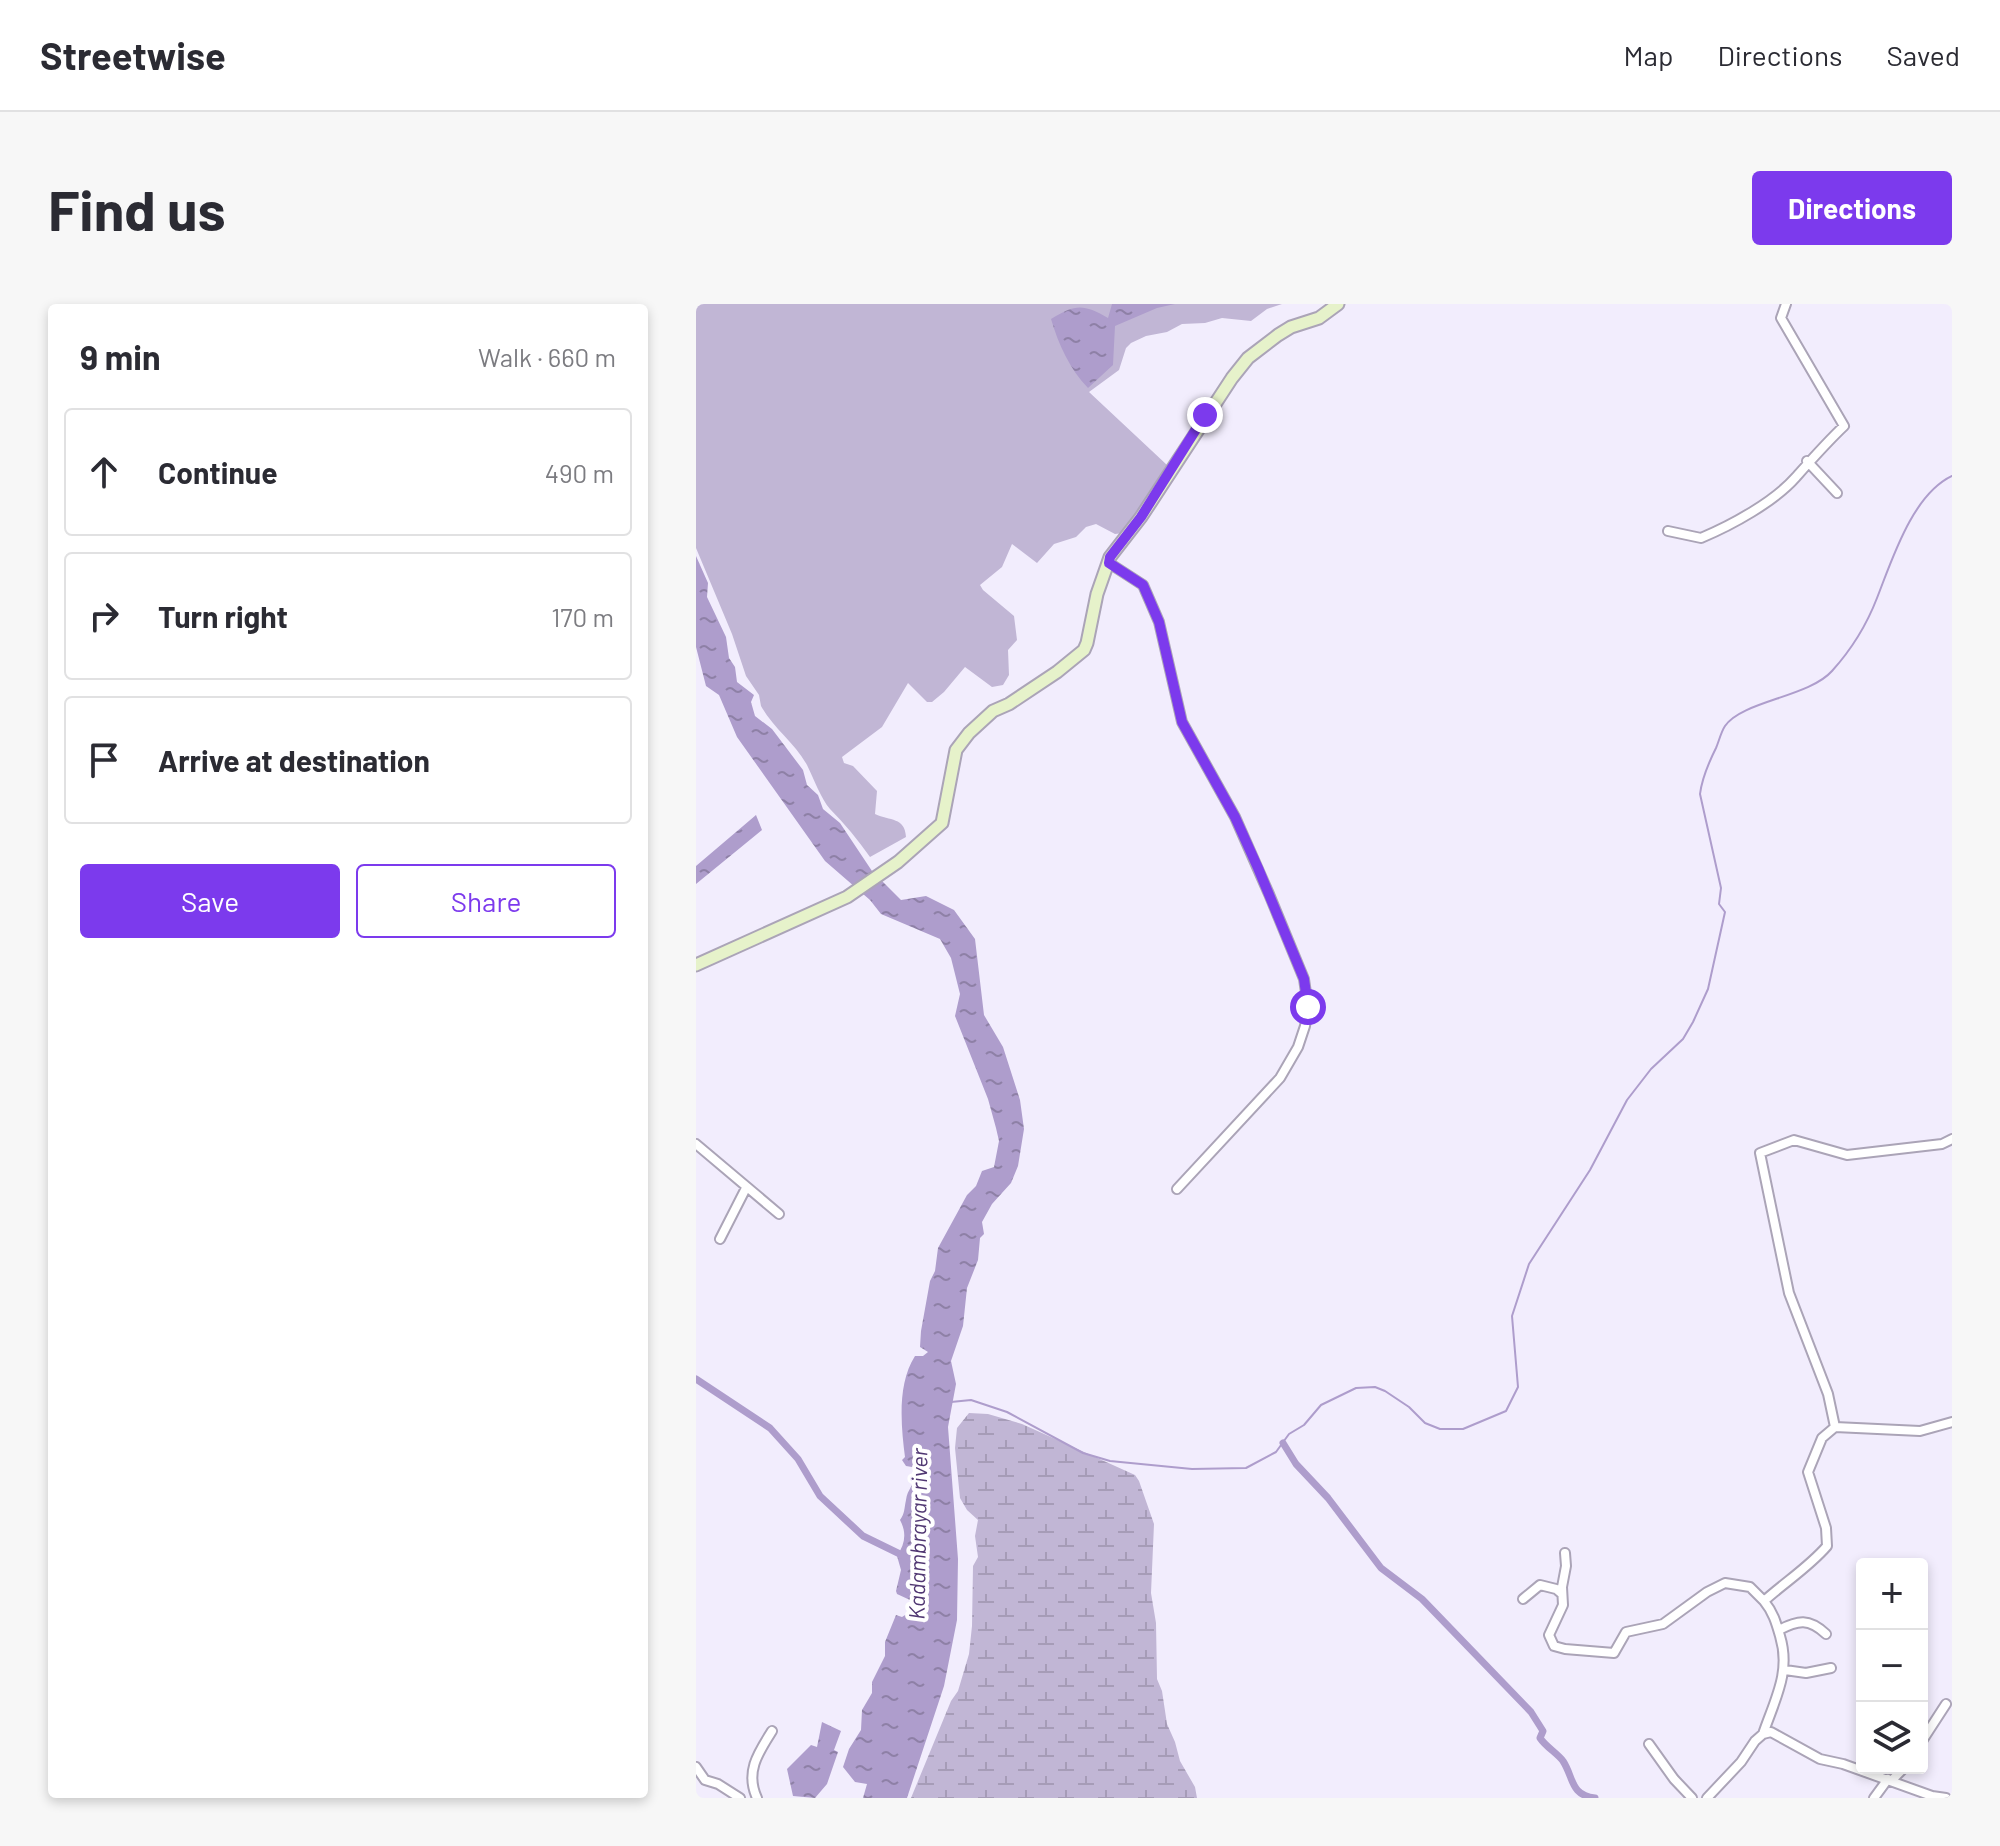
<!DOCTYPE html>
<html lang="en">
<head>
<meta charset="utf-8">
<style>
  :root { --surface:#fff; --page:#f7f7f7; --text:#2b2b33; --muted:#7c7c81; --line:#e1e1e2; --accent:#7c3aed }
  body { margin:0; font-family:Barlow,sans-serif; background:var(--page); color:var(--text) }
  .controls { position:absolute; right:24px; bottom:24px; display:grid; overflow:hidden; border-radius:8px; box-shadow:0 4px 12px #0003 }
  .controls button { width:72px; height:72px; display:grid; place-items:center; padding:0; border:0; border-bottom:2px solid var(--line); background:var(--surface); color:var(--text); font:40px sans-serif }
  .stop { position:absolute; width:24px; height:24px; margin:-18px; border:6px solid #7c3aed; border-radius:50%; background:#fff }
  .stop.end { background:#7c3aed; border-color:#fff; box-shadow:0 2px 8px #0008 }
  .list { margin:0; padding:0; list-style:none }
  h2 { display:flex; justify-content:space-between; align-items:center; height:104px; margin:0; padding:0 32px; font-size:34px }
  h2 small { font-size:26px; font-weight:400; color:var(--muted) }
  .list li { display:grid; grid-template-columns:52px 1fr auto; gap:24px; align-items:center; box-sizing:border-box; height:128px; margin:0 16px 16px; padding:0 16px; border:2px solid var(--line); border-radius:8px }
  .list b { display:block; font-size:30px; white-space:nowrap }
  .list em { font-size:26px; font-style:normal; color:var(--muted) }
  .actions { display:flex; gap:16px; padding:24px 32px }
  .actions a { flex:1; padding:18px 0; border:2px solid var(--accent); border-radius:8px; text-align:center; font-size:28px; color:var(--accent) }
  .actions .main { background:var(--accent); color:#fff }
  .icon { flex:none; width:44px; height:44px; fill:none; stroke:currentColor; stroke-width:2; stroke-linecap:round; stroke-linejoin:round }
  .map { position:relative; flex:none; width:1256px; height:1494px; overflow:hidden; border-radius:8px }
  header { display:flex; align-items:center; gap:48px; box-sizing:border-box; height:112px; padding:0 40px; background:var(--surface); border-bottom:2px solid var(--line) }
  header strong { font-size:38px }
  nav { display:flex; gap:44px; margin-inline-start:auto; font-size:28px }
  .intro { display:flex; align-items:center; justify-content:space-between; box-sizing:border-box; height:192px; padding:0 48px }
  h1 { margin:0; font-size:56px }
  .button { padding:20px 36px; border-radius:8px; background:var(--accent); color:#fff; font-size:28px; font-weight:700 }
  main { display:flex; gap:48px; padding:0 48px }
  aside { flex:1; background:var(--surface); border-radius:8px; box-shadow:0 4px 12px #0003 }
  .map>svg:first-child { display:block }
  .grass { fill:#c1b6d5 }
  .wetland { fill:url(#wetland-marsh) }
  .water { fill:url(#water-ripples) }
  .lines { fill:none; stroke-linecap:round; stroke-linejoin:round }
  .stream { stroke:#ae9dcc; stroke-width:2 }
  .canal { stroke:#ae9dcc; stroke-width:7 }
  .minor-casing { stroke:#aba4b7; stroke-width:12 }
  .secondary-casing { stroke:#aba4b7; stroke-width:15 }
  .minor { stroke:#fff; stroke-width:8 }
  .secondary { stroke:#e6f2ca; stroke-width:11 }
  .route { stroke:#7c3aed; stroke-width:10 }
  .labels { text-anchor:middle; stroke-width:8; stroke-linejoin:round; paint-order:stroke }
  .water-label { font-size:22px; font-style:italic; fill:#503772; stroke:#fff }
</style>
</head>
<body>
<header>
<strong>Streetwise</strong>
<nav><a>Map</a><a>Directions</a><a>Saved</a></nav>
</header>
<div class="intro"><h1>Find us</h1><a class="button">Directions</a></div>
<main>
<aside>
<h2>9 min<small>Walk · 660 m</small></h2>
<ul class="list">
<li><svg class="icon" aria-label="ahead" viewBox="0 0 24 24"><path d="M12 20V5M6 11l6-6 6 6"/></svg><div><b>Continue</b></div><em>490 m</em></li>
<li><svg class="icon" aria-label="right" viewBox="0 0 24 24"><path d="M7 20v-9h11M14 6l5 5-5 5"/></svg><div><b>Turn right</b></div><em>170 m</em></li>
<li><svg class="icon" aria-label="arrive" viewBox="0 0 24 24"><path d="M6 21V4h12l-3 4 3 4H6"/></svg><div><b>Arrive at destination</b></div></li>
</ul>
<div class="actions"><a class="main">Save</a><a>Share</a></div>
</aside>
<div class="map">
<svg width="1256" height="1494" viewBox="0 0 1256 1494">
  <defs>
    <pattern id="wetland-marsh" width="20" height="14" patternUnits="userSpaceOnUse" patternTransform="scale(2)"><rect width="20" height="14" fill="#c1b6d5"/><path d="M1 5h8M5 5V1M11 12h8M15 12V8" fill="none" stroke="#a69cb7"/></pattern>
    <pattern id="water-ripples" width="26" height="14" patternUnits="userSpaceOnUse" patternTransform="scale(2)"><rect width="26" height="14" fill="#ae9dcc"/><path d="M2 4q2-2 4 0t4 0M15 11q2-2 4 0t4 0" fill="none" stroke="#8e80a6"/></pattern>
  </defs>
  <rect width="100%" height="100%" fill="#f2edfd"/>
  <path class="grass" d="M0,0H586L571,5L555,17L526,14L509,19L486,20L471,28L450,32L435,39L430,44L423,66L393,88L471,161L428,229L419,230L400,220L390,223L380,233L358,240L341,259L316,240L306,263L284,281L287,286L318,312L321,336L312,346L313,371L307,381L296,383L269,363L248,388L236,398H231L212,379L186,423L146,453L148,459L157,462L181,487L179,510C194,517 209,513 210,533L174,553C162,536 149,520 134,505C125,495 117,473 111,461C99,439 77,424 65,402L63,391L50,372L36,330L0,244Z"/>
  <path class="wetland" d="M273,1109L292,1110L326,1120L439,1171L443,1177L458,1220L455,1289L460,1319L461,1375L466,1387L471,1420L479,1438L484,1457L499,1483L501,1494H215L255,1397L262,1387L273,1350L276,1322L277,1262L282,1253L279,1232L282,1216L271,1206L264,1194L259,1144L261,1124Z"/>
  <path class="water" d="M416,0H479L461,4L419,22L417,61L392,84C374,66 362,39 355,15C380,0 387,0 412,14Z
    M0,252L12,279L11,293L30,333L33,354L39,363L41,378L58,391L55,398L59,412L76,425L107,466L111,481L122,491L127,505L144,519L176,567L205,596L230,592L258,606L279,635L288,711L307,743L324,796L328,825L322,862L315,879L296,900L286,918L288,930L284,934L282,956L271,984L267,1022L255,1057L260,1080L252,1123L262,1255L261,1316L248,1382L211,1494H167L171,1480L159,1478L147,1463L153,1445L165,1426L166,1406L176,1389V1378L189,1352V1338L200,1311L206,1313L217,1306L214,1296L201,1290L200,1287L205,1266L201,1252C209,1240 211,1229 204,1216C209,1209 208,1205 210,1196C212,1181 222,1182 216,1163L210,1162L206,1156L209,1153C205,1122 201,1080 219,1052H227L232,1048L224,1043L225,1027L234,977L239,967L242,944L271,891L280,882L286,867L298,863L303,837L300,824L292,795L259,712L264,690L255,654L244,635L185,610L174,596L129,557L41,433L23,391L10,382L0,343Z
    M60,511L66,526L0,580V562Z
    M126,1418L145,1427L138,1446L142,1448L131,1480L119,1494L97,1492L91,1465L115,1441L121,1443Z"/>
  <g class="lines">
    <path class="stream" d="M255,1098L275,1096L311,1108L387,1149L414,1157L496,1165L550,1164L580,1148L593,1130L608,1121L625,1101L660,1084L679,1083L689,1087L713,1103L729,1119L744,1125H767L810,1107L822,1083L816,1012L833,960L894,866L931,796L955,765L987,735L997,718L1012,685L1029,608L1023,600L1025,584L1004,490C1006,474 1013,458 1020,444C1023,437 1025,428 1029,422C1046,397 1113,393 1136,367C1155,346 1171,320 1181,294C1196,256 1216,191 1256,172"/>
    <path class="canal" d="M0,1075L74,1124L102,1155L124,1192L167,1232L208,1252
      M587,1139L600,1160L632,1194L685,1264L726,1295L835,1408L847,1427L844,1434C850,1443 861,1449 867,1457C878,1474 874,1491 899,1494"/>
    <defs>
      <path id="minor" d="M1111,157L1141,189
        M972,227L1005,234C1036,221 1078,198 1100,173C1116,155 1131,138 1148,122L1085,14L1090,0
        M413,259L447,281L463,318L486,418L539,513L573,590L608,675L612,703L609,722L602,743L584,774L481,885
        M0,840L83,910
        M24,935L50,884
        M1139,1123L1132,1090L1093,989L1064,849L1098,836L1151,851L1246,840L1256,835
        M869,1249L870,1262L866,1283L867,1301L853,1331L858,1342L869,1345L918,1349L930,1328L967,1320L1011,1288L1029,1279L1054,1283L1068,1297
        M827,1295L844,1281L860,1285L866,1290
        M1083,1326C1102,1316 1113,1314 1130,1330
        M1089,1366L1110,1369L1135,1364
        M1067,1430C1079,1395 1095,1368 1084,1332C1080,1318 1077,1308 1068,1297C1089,1278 1113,1263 1131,1242L1130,1224L1112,1168L1126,1134L1139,1123L1224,1127L1256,1118
        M1226,1437L1250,1400
        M953,1440L978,1475L996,1494
        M0,1463L9,1476L22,1480L44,1494
        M1195,1477L1208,1464
        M61,1494C49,1468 62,1449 76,1427
        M1011,1494L1045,1458L1059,1437L1067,1430L1075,1428L1124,1455L1147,1460L1236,1492L1250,1494
        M1178,1494L1192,1475"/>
      <path id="secondary" d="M0,661L151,593L202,558L246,519L260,446L273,429L297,407L313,400L361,368L388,346L391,339L401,290L414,253L445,213L536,74L552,54L582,31L595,23L623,14L642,0"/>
    </defs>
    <use href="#minor" class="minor-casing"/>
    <use href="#secondary" class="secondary-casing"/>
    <use href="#minor" class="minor"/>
    <use href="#secondary" class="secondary"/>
  </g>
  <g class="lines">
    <path class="route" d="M509,111L445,213L414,253L413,259L447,281L463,318L486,418L539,513L562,564L608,675L612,703"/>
  </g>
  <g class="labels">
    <g class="water-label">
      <text transform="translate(222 1230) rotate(-89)" y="8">Kadambrayar river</text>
    </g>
  </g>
</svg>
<div class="controls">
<button>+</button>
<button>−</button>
<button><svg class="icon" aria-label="layers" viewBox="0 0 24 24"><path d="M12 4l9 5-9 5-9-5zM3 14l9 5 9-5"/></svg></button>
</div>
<div class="stop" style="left:612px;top:703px"></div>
<div class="stop end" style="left:509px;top:111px"></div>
</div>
</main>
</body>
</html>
